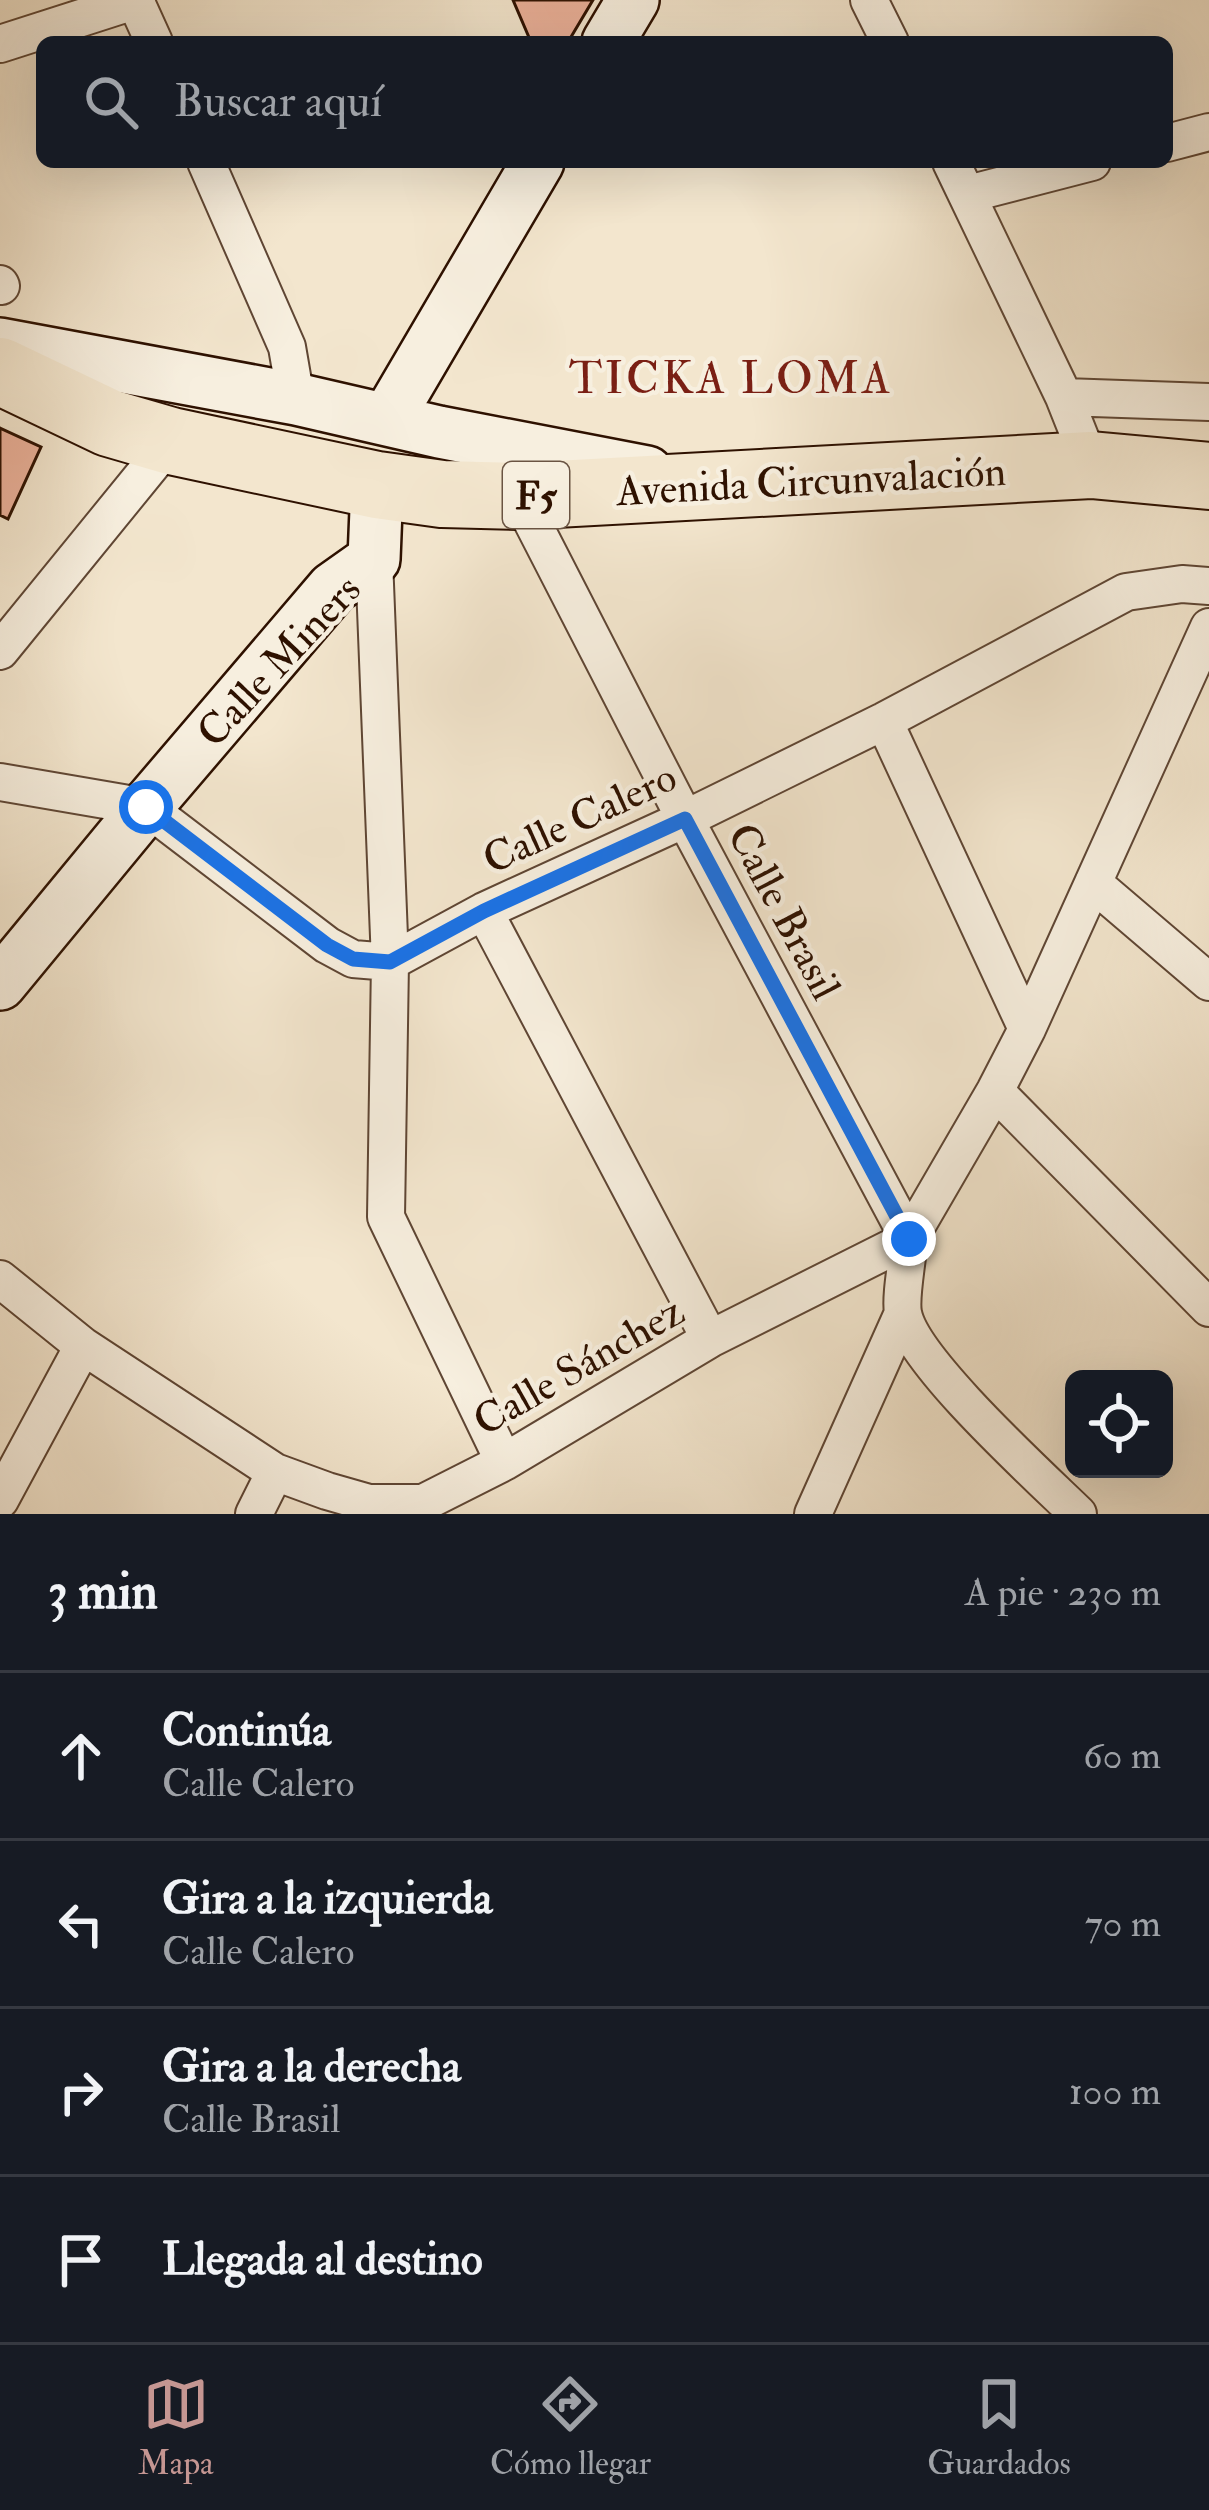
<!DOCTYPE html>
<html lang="es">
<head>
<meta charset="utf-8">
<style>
  :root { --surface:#171b24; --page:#242831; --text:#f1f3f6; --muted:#9ea1a6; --line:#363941; --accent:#c59692 }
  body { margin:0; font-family:"IM FELL Double Pica",serif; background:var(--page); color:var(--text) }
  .controls { position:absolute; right:36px; bottom:36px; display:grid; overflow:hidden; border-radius:18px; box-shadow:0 12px 48px #0002 }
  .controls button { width:108px; height:108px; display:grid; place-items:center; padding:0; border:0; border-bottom:3px solid var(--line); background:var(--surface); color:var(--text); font:60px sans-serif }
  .stop { position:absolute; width:36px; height:36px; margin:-27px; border:9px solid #1a73e8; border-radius:50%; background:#fff }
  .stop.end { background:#1a73e8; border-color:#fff; box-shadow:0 3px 12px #0008 }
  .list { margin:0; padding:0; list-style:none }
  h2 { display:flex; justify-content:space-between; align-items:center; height:156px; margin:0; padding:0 48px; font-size:51px }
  h2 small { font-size:39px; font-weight:400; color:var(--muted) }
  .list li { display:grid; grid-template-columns:78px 1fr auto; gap:36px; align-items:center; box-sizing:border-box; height:168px; padding:0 48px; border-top:3px solid var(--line) }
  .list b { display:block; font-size:45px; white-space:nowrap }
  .list p { margin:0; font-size:39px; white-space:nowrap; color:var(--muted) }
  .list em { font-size:39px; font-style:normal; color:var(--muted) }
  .icon { flex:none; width:66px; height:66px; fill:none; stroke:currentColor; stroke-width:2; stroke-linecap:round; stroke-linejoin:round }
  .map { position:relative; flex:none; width:1209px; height:1514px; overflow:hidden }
  .search { position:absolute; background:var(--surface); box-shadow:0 12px 48px #0002; left:36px; right:36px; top:36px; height:132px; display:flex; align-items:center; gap:30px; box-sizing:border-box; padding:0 42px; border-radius:18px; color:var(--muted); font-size:45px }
  .sheet { height:828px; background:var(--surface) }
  nav { display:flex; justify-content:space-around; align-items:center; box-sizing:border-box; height:168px; border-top:3px solid var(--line); background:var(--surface); font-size:33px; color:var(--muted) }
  nav a { display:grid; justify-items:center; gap:6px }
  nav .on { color:var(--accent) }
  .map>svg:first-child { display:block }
  .building { fill:#ebb19a; stroke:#2e1100; stroke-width:3 }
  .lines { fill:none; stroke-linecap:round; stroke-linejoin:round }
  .street-casing { stroke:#5f4634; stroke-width:40 }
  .secondary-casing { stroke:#2e1100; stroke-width:56 }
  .highway-casing { stroke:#2e1100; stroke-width:70 }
  .street { stroke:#f7efdf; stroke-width:36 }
  .secondary { stroke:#f7efdf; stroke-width:51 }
  .highway { stroke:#f3e6ce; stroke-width:66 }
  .route { stroke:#1a73e8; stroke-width:15 }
  .labels { text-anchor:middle; stroke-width:9; stroke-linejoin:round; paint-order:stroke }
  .shield { fill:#f7efdf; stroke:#6a5443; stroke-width:3 }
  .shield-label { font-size:39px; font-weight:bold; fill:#2e1100 }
  .street-label { font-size:42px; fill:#2e1100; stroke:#f7efdf }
  .neighbourhood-label { font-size:45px; letter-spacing:3px; fill:#7a1f14; stroke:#f7efdf }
</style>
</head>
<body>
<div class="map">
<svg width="1209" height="1514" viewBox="0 0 1209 1514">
  <rect width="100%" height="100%" fill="#f3e6ce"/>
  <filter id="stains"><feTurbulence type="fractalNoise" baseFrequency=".00167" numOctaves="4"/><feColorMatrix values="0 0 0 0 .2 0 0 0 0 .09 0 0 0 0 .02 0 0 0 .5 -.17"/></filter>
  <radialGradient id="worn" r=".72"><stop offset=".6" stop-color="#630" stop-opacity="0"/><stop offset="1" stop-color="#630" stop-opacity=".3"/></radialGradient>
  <path class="building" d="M513,0H593L568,42H531Z
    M0,428L41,447L8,519L0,515Z"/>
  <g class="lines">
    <defs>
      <path id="street" d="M135,0L154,42
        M869,0L890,42
        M0,44L137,0
        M1167,143L1209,132
        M206,162L287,347L296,399
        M951,162L1064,397L1091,465
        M968,194L1092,162
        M0,284L1,286
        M1064,397L1209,402
        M519,496L685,819L909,1239
        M374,559L390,962L386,1217L504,1462
        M0,651L171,441
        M884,721L1027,1029
        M0,782L146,807L327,945L353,959L390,962L484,911L685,819L884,721L1126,592L1182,584L1209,586
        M1093,883L1209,982
        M484,911L710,1339
        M995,1091L1209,1308
        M909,1239L995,1091L1027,1029L1209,627
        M0,1279L83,1346L275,1472L327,1491L369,1503H423L504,1462L710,1339L909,1239C908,1257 900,1296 903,1313C912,1361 1039,1476 1078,1514
        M0,1500L83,1346
        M254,1514L275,1472
        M813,1514L903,1313"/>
      <path id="secondary" d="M608,42L633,0
        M0,344L296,399L439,432L647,472
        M388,418L538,162
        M0,984L146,807L333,588L374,559L377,485"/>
      <path id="highway" d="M0,371L109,423L171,441L377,485L442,494L519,496L1091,465L1209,476"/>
    </defs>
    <use href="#street" class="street-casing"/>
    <use href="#secondary" class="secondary-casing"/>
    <use href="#highway" class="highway-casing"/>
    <use href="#street" class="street"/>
    <use href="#secondary" class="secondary"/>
    <use href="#highway" class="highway"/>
  </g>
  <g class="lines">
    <path class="route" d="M146,807L327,945L353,959L390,962L484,911L685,819L909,1239"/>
  </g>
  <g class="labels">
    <rect class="shield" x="503" y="462" width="66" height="66" rx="9"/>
    <g class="shield-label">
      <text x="536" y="509">F5</text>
    </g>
    <g class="street-label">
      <text transform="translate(811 480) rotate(-3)" y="15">Avenida Circunvalación</text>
      <text transform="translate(278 660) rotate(-47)" y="15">Calle Miners</text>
      <text transform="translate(579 817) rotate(-25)" y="15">Calle Calero</text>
      <text transform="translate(785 911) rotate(62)" y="15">Calle Brasil</text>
      <text transform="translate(578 1365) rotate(-30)" y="15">Calle Sánchez</text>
    </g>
    <g class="neighbourhood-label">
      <text x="731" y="393">TICKA LOMA</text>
    </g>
  </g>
  <rect width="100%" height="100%" filter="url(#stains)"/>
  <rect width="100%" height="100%" fill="url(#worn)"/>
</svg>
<div class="controls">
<button><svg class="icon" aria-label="locate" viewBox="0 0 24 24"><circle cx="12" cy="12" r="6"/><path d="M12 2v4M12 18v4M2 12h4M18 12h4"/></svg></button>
</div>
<div class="stop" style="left:146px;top:807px"></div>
<div class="stop end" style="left:909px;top:1239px"></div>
<div class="search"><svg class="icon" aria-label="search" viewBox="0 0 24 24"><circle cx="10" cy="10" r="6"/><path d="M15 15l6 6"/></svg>Buscar aquí</div>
</div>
<section class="sheet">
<h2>3 min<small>A pie · 230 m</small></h2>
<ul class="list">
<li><svg class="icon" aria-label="ahead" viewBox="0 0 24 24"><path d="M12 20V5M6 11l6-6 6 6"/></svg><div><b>Continúa</b><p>Calle Calero</p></div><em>60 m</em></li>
<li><svg class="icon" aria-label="left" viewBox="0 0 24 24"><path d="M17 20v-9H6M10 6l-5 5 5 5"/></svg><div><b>Gira a la izquierda</b><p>Calle Calero</p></div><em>70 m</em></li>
<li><svg class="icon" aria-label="right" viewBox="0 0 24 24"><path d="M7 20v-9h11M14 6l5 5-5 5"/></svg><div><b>Gira a la derecha</b><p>Calle Brasil</p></div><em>100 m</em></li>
<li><svg class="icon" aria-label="arrive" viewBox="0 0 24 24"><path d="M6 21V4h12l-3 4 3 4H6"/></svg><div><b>Llegada al destino</b></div></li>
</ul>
</section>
<nav>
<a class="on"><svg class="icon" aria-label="map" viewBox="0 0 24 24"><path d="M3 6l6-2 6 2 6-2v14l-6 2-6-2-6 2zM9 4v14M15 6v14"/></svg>Mapa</a>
<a><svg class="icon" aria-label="directions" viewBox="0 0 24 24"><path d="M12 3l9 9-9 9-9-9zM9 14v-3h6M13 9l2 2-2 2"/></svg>Cómo llegar</a>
<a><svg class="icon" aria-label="saved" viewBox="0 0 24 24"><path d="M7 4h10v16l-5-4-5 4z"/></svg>Guardados</a>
</nav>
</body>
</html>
